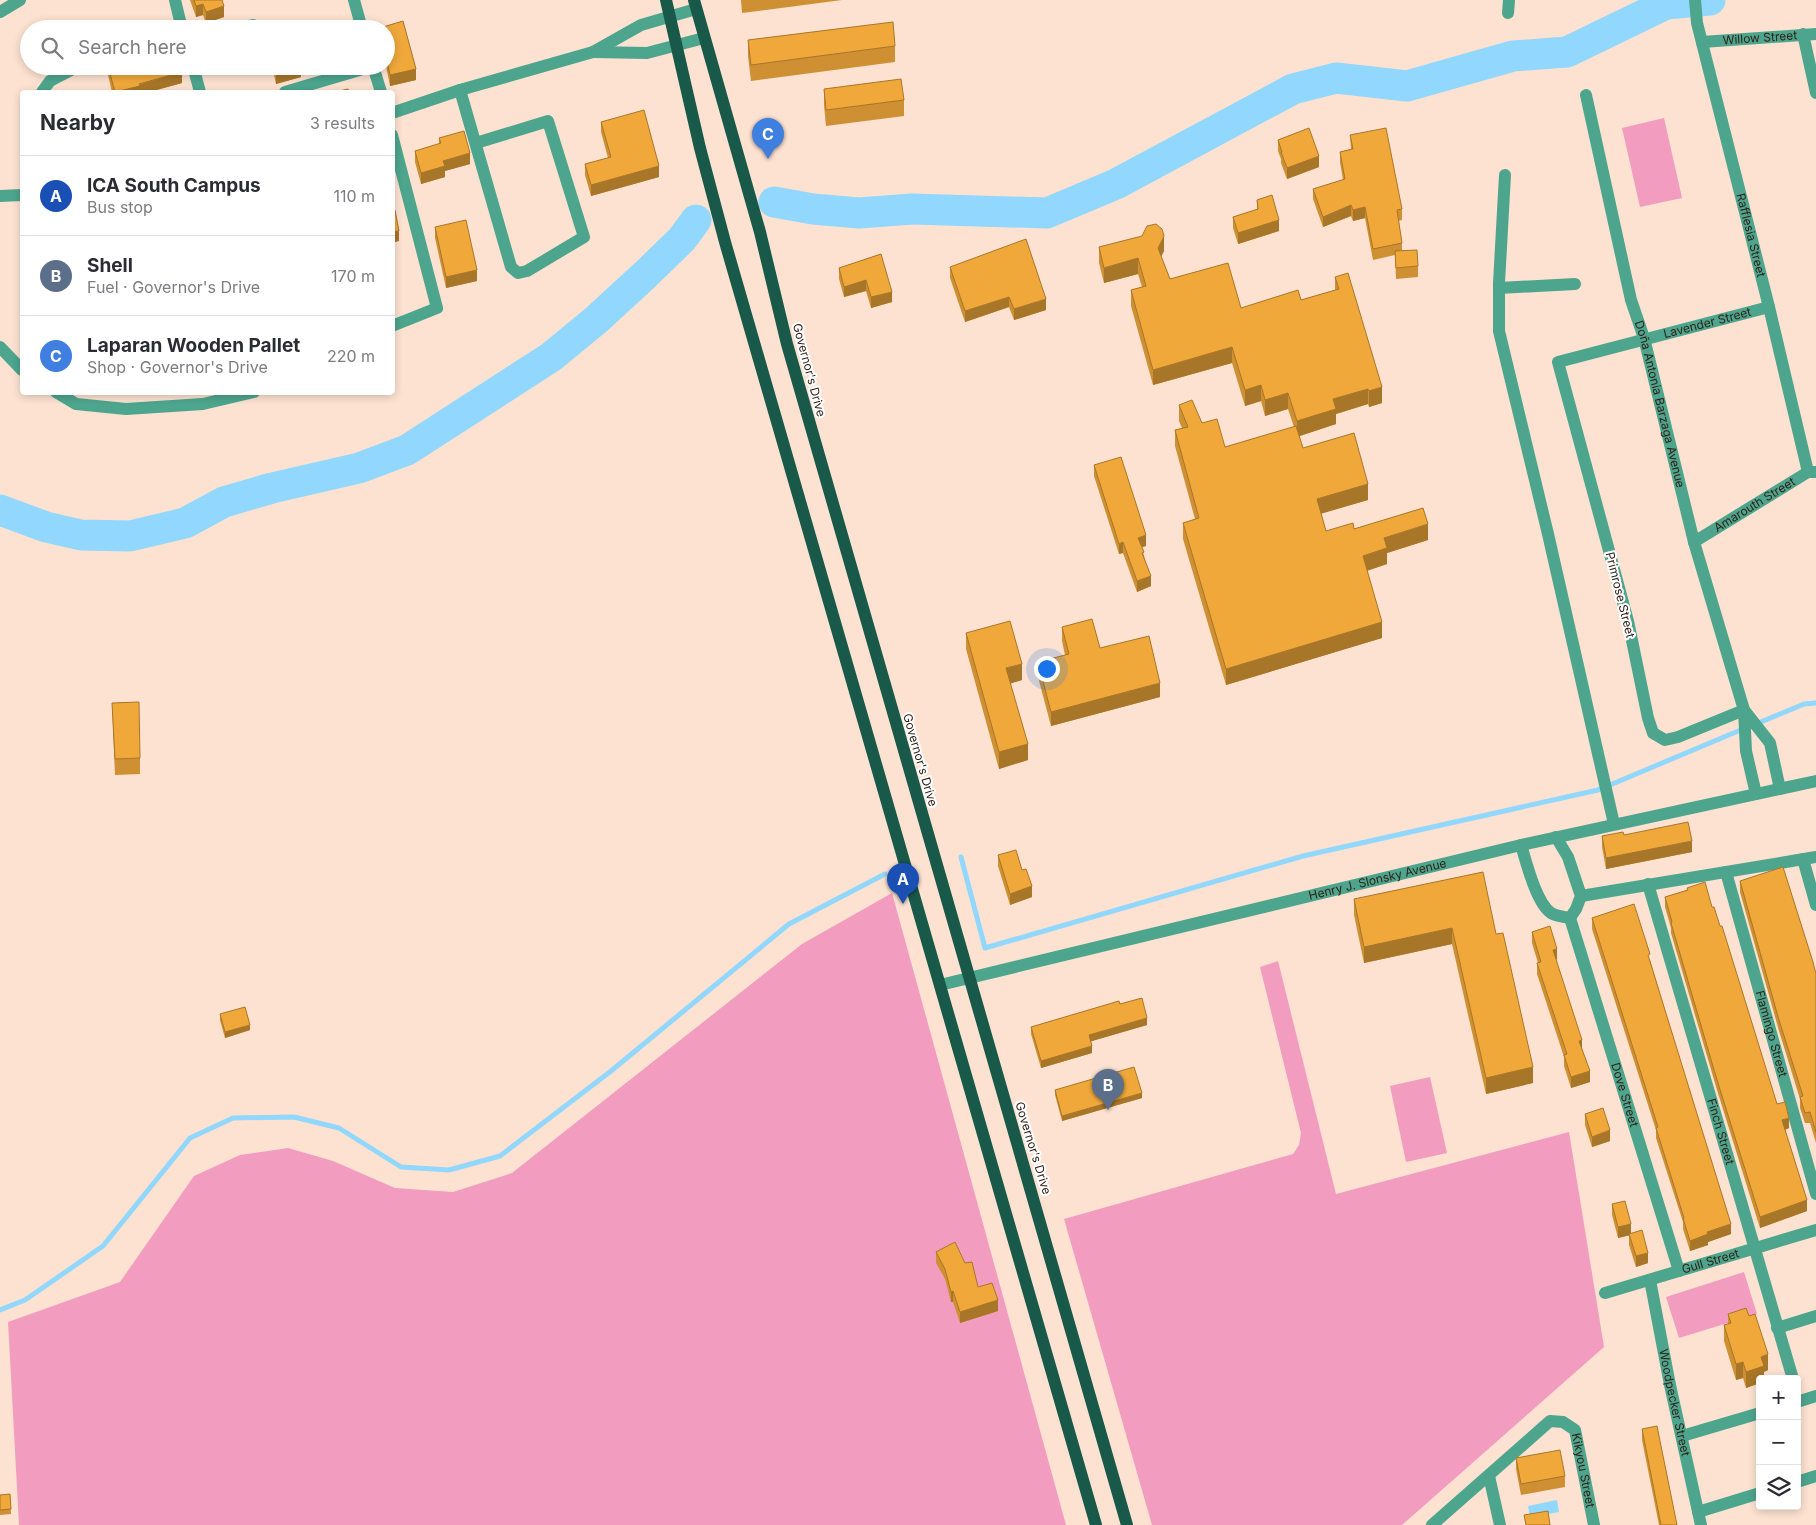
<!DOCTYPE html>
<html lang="en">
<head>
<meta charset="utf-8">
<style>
  :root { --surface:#fff; --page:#f7f7f7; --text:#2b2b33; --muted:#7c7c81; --line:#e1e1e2; --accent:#7c3aed }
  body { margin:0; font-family:Inter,sans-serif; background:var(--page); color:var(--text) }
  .controls { position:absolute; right:15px; bottom:15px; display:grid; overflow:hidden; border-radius:5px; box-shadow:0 2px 8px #0003 }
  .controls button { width:45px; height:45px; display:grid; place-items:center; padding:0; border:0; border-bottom:1px solid var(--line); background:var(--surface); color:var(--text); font:25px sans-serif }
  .you { position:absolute; left:1046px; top:668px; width:18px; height:18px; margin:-12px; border:4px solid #fff; border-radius:50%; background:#1a73e8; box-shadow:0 0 0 8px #1a73e833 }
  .badge { display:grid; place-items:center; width:32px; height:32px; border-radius:50%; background:var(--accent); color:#fff; font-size:16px; font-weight:700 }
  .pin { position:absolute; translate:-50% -41px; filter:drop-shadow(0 1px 2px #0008) }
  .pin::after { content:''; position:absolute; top:26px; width:18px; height:15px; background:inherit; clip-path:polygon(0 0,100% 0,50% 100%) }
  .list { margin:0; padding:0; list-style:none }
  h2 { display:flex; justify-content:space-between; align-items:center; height:65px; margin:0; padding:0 20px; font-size:21px }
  h2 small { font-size:16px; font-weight:400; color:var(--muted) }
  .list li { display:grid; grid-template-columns:32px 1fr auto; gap:15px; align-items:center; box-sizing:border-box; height:80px; padding:0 20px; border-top:1px solid var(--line) }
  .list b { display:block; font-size:19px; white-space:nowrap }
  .list p { margin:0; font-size:16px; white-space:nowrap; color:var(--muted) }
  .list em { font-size:16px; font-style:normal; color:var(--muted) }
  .icon { flex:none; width:28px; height:28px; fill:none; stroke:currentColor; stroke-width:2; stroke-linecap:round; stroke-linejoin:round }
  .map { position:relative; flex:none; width:1816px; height:1525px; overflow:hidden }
  .search { position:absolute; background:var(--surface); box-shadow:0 2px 8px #0003; left:20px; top:20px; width:375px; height:55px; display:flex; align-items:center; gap:12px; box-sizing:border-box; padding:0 18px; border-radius:28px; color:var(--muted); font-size:19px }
  .panel { position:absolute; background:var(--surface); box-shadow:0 2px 8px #0003; left:20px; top:90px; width:375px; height:305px; border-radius:5px }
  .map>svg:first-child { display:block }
  .green { fill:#f29dc0 }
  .water { fill:#92d7fd }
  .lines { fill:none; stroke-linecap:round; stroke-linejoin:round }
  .stream { stroke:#92d7fd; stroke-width:5 }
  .river { stroke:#92d7fd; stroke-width:31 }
  .minor { stroke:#4da58d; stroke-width:12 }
  .major { stroke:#18594a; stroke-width:12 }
  .wall { fill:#ce9033 }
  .shaded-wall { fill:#a87629 }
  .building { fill:#f0a83b; stroke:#a87629 }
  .labels { text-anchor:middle; stroke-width:4; stroke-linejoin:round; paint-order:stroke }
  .street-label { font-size:12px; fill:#322117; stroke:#fff }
</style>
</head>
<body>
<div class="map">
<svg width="1816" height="1525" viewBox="0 0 1816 1525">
  <rect width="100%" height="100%" fill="#fde2d1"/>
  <path class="green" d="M1664,118L1682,198L1640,207L1622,128Z
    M892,893L1066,1525H19L8,1322L120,1282L194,1176L240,1155L288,1148L333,1161L395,1188L453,1192L512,1173L802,944Z
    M1278,961L1336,1194L1569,1132L1604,1347L1402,1525H1152L1064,1219L1293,1154L1299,1145L1301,1133L1260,967Z
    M1430,1077L1447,1153L1406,1162L1390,1086Z
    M1744,1272L1757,1314L1679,1338L1666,1297Z"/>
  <path class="water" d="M1557,1500L1559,1512L1530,1518L1528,1506Z"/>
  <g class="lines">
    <path class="stream" d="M1756,724L1804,704L1816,703
      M961,857L985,948L1303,856L1598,790L1743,729
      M0,1310L25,1300L103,1246L190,1138L233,1118L294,1117L339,1128L401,1167L449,1170L500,1156L611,1071L789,924L885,874"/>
    <path class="river" d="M774,202L813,209L859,213L912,209L1047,213L1116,184L1293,89L1336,78L1407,86L1513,56L1567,52L1666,4L1710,0
      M0,510L46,527L81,535L130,536L185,523L224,502L272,488L359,468L407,450L551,357L596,320L646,274L682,239L696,220"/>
    <g class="minor">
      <path d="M175,0L182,29"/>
      <path d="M354,0L362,29"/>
      <path id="s1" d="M1695,0L1697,23L1769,307L1808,472"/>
      <path d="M0,12L20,0"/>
      <path d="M1508,13L1509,0"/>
      <path d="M236,29L253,25"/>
      <path d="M1803,34L1816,93"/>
      <path id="s2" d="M1702,42L1816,34"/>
      <path d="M593,52L647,53L704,38"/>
      <path d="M193,66L200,92"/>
      <path d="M373,66L381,92"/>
      <path d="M460,90L511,267L518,273L527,271L584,237L548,121L476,143"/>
      <path d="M42,92L50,81L75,68L81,66"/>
      <path d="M285,92L373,66"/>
      <path id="s3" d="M1586,95L1631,300L1644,338L1694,542L1744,710L1746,751L1756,794"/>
      <path d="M392,113L460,90L593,52L641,25L696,9"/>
      <path d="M392,135L437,308L392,326"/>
      <path d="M1505,175L1499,283V331L1548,534L1614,824"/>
      <path d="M0,196L22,195"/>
      <path d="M1499,288L1575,284"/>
      <path d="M0,347L22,370"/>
      <path d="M56,392L76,404L126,409L203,404L254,392"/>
      <path id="s4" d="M1694,542L1808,472H1815"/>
      <path id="s5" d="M1744,710L1678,737L1665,740L1653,733L1648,718L1628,621L1558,362L1769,307"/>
      <path d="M1744,710L1770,743L1780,789"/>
      <path d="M1556,837L1568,857L1581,896L1576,909L1570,918"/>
      <path d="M1521,845C1526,861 1536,903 1551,913C1556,916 1563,917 1570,918"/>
      <path d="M1803,859L1816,905"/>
      <path id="s6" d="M1726,872L1816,1194"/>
      <path id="s7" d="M1648,884L1793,1379"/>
      <path d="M1581,896L1816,857"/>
      <path id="s8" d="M1570,918L1679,1271"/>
      <path id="s9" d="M940,985L1521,845L1816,781"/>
      <path id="s10" d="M1650,1280L1670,1385L1701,1525"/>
      <path id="s11" d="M1605,1293L1816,1230"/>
      <path d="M1777,1328L1816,1316"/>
      <path d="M1797,1402L1816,1396"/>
      <path d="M1682,1436L1760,1413"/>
      <path d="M1489,1476L1500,1525"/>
      <path d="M1797,1482L1816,1476"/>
      <path d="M1698,1512L1760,1493"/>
      <path id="s12" d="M1432,1525L1550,1421L1563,1422L1575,1430L1594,1525"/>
    </g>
    <path class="major" d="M666,0L700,148L725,242L1096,1525
      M694,0L760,232L787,344L1127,1525"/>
  </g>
  <path class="wall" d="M190,0H222L224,17L206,23L203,15L196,17Z
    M741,0H842L742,13Z
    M403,21L416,69V80L390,86L386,66V29H383V27Z
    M748,40L895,46V62L751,81L748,56Z
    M108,66H180L182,83L149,92H112L108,75Z
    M272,66H301V77L276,84Z
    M824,89L904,100V116L826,126L824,105Z
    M601,122L659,177L591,196L585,175V164L608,158L601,132Z
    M1350,135L1402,209V220L1398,221L1402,243V251L1418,266V277L1396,279L1395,255L1373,260L1365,218L1353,221L1351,216L1323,227L1313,199V189L1343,180L1340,162V152L1351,149Z
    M439,138L470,164L445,171V177L421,184L415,162V151L439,144Z
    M1278,140L1319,167L1287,179L1281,163V159L1278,151Z
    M1257,200L1279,231L1238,244L1233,228V217L1257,210Z
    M435,227L477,281L446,288L435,238Z
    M1099,247L1164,251L1161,256L1170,279L1241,308L1301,300L1335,290V277L1382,403L1369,407L1368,404L1336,414V424L1299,436L1303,448L1368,500L1321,513L1326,531L1354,529L1428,540L1387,553V564L1367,571L1382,638L1226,685L1183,539V523L1195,519L1175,446V430L1182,428L1179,421V405L1202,423L1225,447L1294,427L1288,409L1265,416L1261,401L1245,406L1232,363L1153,385L1131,306V290L1142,287L1138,274L1104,283L1099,263Z
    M881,254L892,302L871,308L866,291L844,297L839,279V268Z
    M950,267L1046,310L1014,320L1009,307L965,322L950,278Z
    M1094,465L1146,546L1142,547L1151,586L1137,592L1123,553L1119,554L1094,476Z
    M1062,627L1100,648L1160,697L1051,726L1038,677V662L1065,655L1062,641Z
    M966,633L1022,680L1010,683L1028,760L999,769L966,649Z
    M112,703L140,758V774L115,775Z
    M1602,836L1692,852L1606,869L1602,847Z
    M998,855L1022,870L1032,897L1010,905L998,866Z
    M1740,881L1816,974V1143L1810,1123H1805L1800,1108V1099L1779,1031L1740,892Z
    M1687,888L1712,907L1777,1104L1789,1128L1785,1130L1807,1211L1760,1228L1717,1090L1671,933V928L1665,907V897L1687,890Z
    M1354,899L1496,934L1533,1083L1486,1094L1452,944L1364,963L1354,915Z
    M1592,918L1650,960L1731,1234L1708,1242V1245L1690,1251L1683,1229V1222L1656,1138V1130L1592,929Z
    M1532,932L1557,959L1556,960L1582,1049L1590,1082L1571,1088L1564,1066V1057L1537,974V963H1538L1532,943Z
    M1120,1004L1147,1025L1091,1041L1092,1053L1041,1068L1031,1034V1027Z
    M220,1014L250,1030L225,1038L220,1020Z
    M1055,1090L1142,1098L1062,1121L1055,1095Z
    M1585,1114L1610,1141L1592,1147L1585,1125Z
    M1612,1204L1631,1233L1648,1263L1636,1267L1629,1245V1235L1618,1238L1612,1215Z
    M936,1252L978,1287L998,1311L960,1323L953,1302H951L945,1279L936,1263Z
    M1728,1314L1768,1370L1764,1372V1379H1760V1383L1746,1388L1743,1378L1736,1380L1724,1341V1325L1728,1324Z
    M1642,1429L1677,1525H1659L1642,1440Z
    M1516,1458L1565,1476V1487L1521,1495L1516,1469Z
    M10,1494L11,1514L0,1515V1495Z"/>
  <path class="shaded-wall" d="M203,4V15L196,17V6Z
    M224,6V17L206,23V12Z
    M301,67V77L276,84V73Z
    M416,69V80L390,86V75Z
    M182,72V83L149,92H115Z
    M470,153V164L445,171V177L421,184V173L443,161Z
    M1319,156V167L1287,179V168Z
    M659,166V177L591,196V185Z
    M1351,205V216L1323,227V217Z
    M1365,207V218L1353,221V210Z
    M1279,220V231L1238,244V233Z
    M399,231V241L392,243V232Z
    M1164,236V251L1158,263V248Z
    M1138,258V274L1104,283V268Z
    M477,270V281L446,288V277Z
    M866,280V291L844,297V287Z
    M892,292V302L871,308V297Z
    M1009,297V307L965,322V311Z
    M1046,299V310L1014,320V309Z
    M1232,347V363L1153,385V370Z
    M1261,385V401L1245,406V390Z
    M1382,387V403L1369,407V391Z
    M1368,389V404L1336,414V424L1297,437V421L1333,399Z
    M1288,393V409L1265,416V400Z
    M1368,484V500L1317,515V499Z
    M1428,524V540L1387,553V564L1363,572V556L1384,538Z
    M1146,535V546L1138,548V538Z
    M1123,542V553L1119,554V544Z
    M1151,576V586L1137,592V581Z
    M1382,622V638L1226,685V669Z
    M1022,664V680L1006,685V668Z
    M1160,683V697L1051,726V712Z
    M1028,744V760L999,769V752Z
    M1692,841V852L1606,869V858Z
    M1032,886V897L1010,905V894Z
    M1452,928V944L1364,963V947Z
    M1557,949V959L1553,961V950Z
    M1147,1018V1025L1089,1042V1035Z
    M250,1025V1030L225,1038V1032Z
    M1582,1040V1051L1579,1041Z
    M1092,1046V1053L1041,1068V1061Z
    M1533,1067V1083L1486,1094V1078Z
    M1590,1071V1082L1571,1088V1077Z
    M1142,1093V1098L1062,1121V1116Z
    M1789,1118V1128L1782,1131V1120Z
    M1610,1130V1141L1592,1147V1137Z
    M1807,1200V1211L1760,1228V1217Z
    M1631,1224V1235L1618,1238V1227Z
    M1731,1224V1234L1708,1242V1245L1690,1251V1241L1707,1232Z
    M1648,1253V1263L1636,1267V1256Z
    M953,1291V1302H951V1292Z
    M998,1300V1311L960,1323V1312Z
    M1768,1354V1370L1764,1372V1379H1760V1383L1746,1388V1372L1761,1357Z
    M1743,1362V1378L1736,1380V1364Z"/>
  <path class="building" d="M194,0H222L224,6L206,12L203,4L196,6Z
    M403,21L416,69L390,75L386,57V41L387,40L386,37V29H384L383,27Z
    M893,22L895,46L751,65L748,40Z
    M108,66H180L182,72L139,84L140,86L115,92Z
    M274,66H301V67L276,73Z
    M901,79L904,100L826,110L824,89Z
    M348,89L349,92H335Z
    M644,110L659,166L591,185L585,164L611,157L601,122Z
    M1309,128L1319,156L1287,168L1281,152H1282L1278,140Z
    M1386,128L1402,209L1397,210L1402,243L1373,249L1365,207L1353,210L1351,205L1323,217L1313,189L1345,179L1340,152L1353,149L1350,135Z
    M464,131L470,153L443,161L445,166L421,173L415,151L441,143L439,138Z
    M1272,195L1279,220L1238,233L1233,217L1258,209L1257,200Z
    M395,210L399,231L392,232V211Z
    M466,220L477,270L446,277L435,227Z
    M1156,224L1162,229L1164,236L1158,248L1170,279L1228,263L1241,308L1298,290L1301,300L1339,289L1335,277L1348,273L1382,387L1369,391L1368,389L1333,399L1336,409L1297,421L1288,393L1265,400L1261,385L1245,390L1232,347L1153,370L1131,290L1146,286L1138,258L1104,268L1099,247L1142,236L1147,226Z
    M1026,239L1046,299L1014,309L1009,297L965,311L950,267Z
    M1417,250L1418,266L1396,268L1395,251Z
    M881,254L892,292L871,297L866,280L844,287L839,268Z
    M1192,400L1202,423L1217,419L1225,447L1296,426L1303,448L1354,433L1368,484L1317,499L1326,531L1353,523L1354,529L1423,508L1428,524L1384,538L1387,548L1363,556L1382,622L1226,669L1183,523L1199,518L1175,430L1188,427L1179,405Z
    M1121,457L1146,535L1138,538L1144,552L1142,553L1151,576L1137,581L1123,542L1119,544L1094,465Z
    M1092,619L1100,648L1149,636L1160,683L1051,712L1038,662L1069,654L1062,627Z
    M1010,621L1022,664L1006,668L1028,744L999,752L966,633Z
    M139,702L140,758L115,759L112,703Z
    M1688,822L1692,841L1606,858L1602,836L1623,832L1624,835Z
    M1016,850L1022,870L1026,869L1032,886L1010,894L998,855Z
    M1783,867L1813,962L1816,974V1132L1810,1112L1805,1113L1800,1097L1803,1096L1779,1020L1740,881Z
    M1483,872L1496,934L1503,933L1533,1067L1486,1078L1452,928L1364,947L1354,899Z
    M1705,882L1712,907H1714L1720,926H1722L1777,1104L1785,1102L1789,1118L1782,1120L1807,1200L1760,1217L1717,1080L1671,923L1672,922L1665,897L1688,890L1687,888Z
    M1634,904L1650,954L1648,955L1731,1224L1707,1232L1708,1234L1690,1241L1683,1218H1684L1656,1128L1658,1127L1592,918Z
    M1550,926L1557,949L1553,950L1582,1040L1579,1041L1590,1071L1571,1077L1564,1055L1567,1054L1537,963L1541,962L1532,932Z
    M1142,998L1147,1018L1089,1035L1092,1046L1041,1061L1031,1027L1119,1001L1120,1004Z
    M245,1007L250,1025L225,1032L220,1014Z
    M1134,1067L1142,1093L1062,1116L1055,1090Z
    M1603,1108L1610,1130L1592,1137L1585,1114Z
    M1625,1201L1631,1224L1618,1227L1612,1204Z
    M1642,1230L1648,1253L1636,1256L1629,1234Z
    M955,1242L965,1263L972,1262L978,1287L992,1283L998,1300L960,1312L953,1291L951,1292L945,1269L936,1252Z
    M1746,1308L1749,1316L1755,1314L1768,1354L1761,1357L1764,1366L1746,1372L1743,1362L1736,1364L1724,1325L1731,1323L1728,1314Z
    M1657,1426L1677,1525H1661L1642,1429Z
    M1560,1450L1565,1476L1521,1484L1516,1458Z
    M10,1494L11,1509L0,1510V1495Z
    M1548,1511L1550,1525H1526L1524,1515Z"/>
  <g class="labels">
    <g class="street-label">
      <text dy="4" stroke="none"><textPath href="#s2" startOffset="58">Willow Street</textPath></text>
      <text dy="4" stroke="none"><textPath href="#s1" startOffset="242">Rafflesia Street</textPath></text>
      <text dy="4" stroke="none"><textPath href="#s5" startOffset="636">Lavender Street</textPath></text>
      <text transform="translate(809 370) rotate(75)" y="4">Governor's Drive</text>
      <text dy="4" stroke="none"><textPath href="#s3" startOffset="318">Doña Antonia Barzaga Avenue</textPath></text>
      <text dy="4" stroke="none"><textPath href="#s4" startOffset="71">Amarouth Street</textPath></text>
      <text transform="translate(1620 595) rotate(76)" y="4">Primrose Street</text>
      <text transform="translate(920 760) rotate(74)" y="4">Governor's Drive</text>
      <text dy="4" stroke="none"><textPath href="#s9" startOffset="450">Henry J. Slonsky Avenue</textPath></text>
      <text dy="4" stroke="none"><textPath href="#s6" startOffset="168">Flamingo Street</textPath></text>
      <text dy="4" stroke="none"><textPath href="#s8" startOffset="185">Dove Street</textPath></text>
      <text dy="4" stroke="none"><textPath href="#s7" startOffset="258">Finch Street</textPath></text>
      <text transform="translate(1033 1148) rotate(73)" y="4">Governor's Drive</text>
      <text dy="4" stroke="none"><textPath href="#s11" startOffset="110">Gull Street</textPath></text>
      <text dy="4" stroke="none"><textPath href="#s10" startOffset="125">Woodpecker Street</textPath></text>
      <text dy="4" stroke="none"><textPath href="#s12" startOffset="226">Kikyou Street</textPath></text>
    </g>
  </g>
</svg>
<div class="controls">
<button>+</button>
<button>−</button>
<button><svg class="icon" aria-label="layers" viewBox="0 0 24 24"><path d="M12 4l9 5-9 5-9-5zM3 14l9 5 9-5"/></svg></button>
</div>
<div class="you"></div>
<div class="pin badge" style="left:903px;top:904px;background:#1a4fb4">A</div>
<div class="pin badge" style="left:1108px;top:1110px;background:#5c6f8a">B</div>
<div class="pin badge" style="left:768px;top:159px;background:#3f7fe0">C</div>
<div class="search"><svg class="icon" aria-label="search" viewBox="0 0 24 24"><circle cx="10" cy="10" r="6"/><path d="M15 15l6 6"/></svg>Search here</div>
<section class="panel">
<h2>Nearby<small>3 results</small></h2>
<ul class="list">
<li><span class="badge" style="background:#1a4fb4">A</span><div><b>ICA South Campus</b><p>Bus stop</p></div><em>110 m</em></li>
<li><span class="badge" style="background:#5c6f8a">B</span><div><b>Shell</b><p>Fuel · Governor's Drive</p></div><em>170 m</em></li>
<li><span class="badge" style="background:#3f7fe0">C</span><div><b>Laparan Wooden Pallet</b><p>Shop · Governor's Drive</p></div><em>220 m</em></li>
</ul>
</section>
</div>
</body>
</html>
